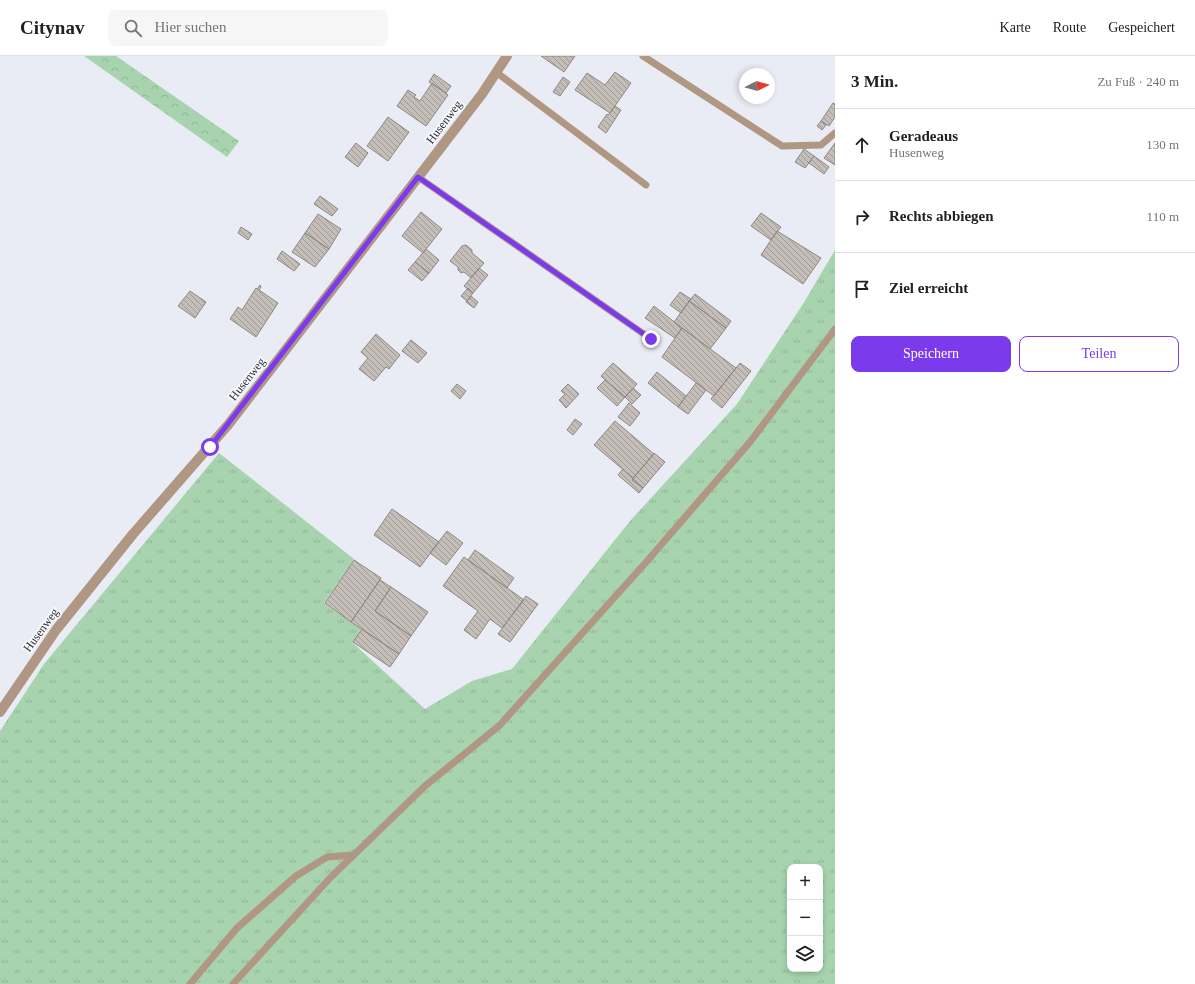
<!DOCTYPE html>
<html lang="de">
<head>
<meta charset="utf-8">
<style>
  :root { --surface:#fff; --page:#f6f6f6; --text:#202124; --muted:#757577; --line:#e0e0e0; --accent:#7c3aed }
  body { margin:0; font-family:"Times New Roman",serif; background:var(--page); color:var(--text) }
  .controls { position:absolute; right:12px; bottom:12px; display:grid; overflow:hidden; border-radius:8px; box-shadow:0 2px 6px #0003 }
  .controls button { width:36px; height:36px; display:grid; place-items:center; padding:0; border:0; border-bottom:1px solid var(--line); background:var(--surface); color:var(--text); font:20px sans-serif }
  .compass { position:absolute; left:739px; top:12px; width:36px; height:36px; border-radius:50%; background:var(--surface); box-shadow:0 2px 6px #0003; rotate:85deg }
  .stop { position:absolute; width:12px; height:12px; margin:-9px; border:3px solid #7c3aed; border-radius:50%; background:#fff }
  .stop.end { background:#7c3aed; border-color:#fff; box-shadow:0 1px 4px #0008 }
  .list { margin:0; padding:0; list-style:none }
  h2 { display:flex; justify-content:space-between; align-items:center; height:52px; margin:0; padding:0 16px; font-size:17px }
  h2 small { font-size:13px; font-weight:400; color:var(--muted) }
  .list li { display:grid; grid-template-columns:26px 1fr auto; gap:12px; align-items:center; box-sizing:border-box; height:72px; padding:0 16px; border-top:1px solid var(--line) }
  .list b { display:block; font-size:15px; white-space:nowrap }
  .list p { margin:0; font-size:13px; white-space:nowrap; color:var(--muted) }
  .list em { font-size:13px; font-style:normal; color:var(--muted) }
  .actions { display:flex; gap:8px; padding:12px 16px }
  .actions a { flex:1; padding:9px 0; border:1px solid var(--accent); border-radius:8px; text-align:center; font-size:14px; color:var(--accent) }
  .actions .main { background:var(--accent); color:#fff }
  .icon { flex:none; width:22px; height:22px; fill:none; stroke:currentColor; stroke-width:2; stroke-linecap:round; stroke-linejoin:round }
  .map { position:relative; flex:none; width:835px; height:928px; overflow:hidden }
  header { display:flex; align-items:center; gap:24px; box-sizing:border-box; height:56px; padding:0 20px; background:var(--surface); border-bottom:1px solid var(--line) }
  header strong { font-size:19px }
  nav { display:flex; gap:22px; margin-inline-start:auto; font-size:14px }
  .search { width:280px; height:36px; background:var(--page); display:flex; align-items:center; gap:10px; box-sizing:border-box; padding:0 14px; border-radius:8px; color:var(--muted); font-size:15px }
  main { display:flex }
  aside { flex:1; background:var(--surface) }
  .map>svg:first-child { display:block }
  .grass { fill:url(#grass-tufts); fill-rule:evenodd }
  .forest { fill:url(#forest-crowns) }
  .building { fill:url(#building-back-hatch); stroke:#8e8883 }
  .lines { fill:none; stroke-linecap:round; stroke-linejoin:round }
  .lane { stroke:#af9784; stroke-width:7 }
  .street { stroke:#af9784; stroke-width:10 }
  .route { stroke:#7c3aed; stroke-width:5 }
  .labels { text-anchor:middle; stroke-width:3.5; stroke-linejoin:round; paint-order:stroke }
  .street-label { font-size:12px; fill:#2d2e31; stroke:#f8f9fe }
</style>
</head>
<body>
<header>
<strong>Citynav</strong>
<div class="search"><svg class="icon" aria-label="search" viewBox="0 0 24 24"><circle cx="10" cy="10" r="6"/><path d="M15 15l6 6"/></svg>Hier suchen</div>
<nav><a>Karte</a><a>Route</a><a>Gespeichert</a></nav>
</header>
<main>
<div class="map">
<svg width="835" height="928" viewBox="0 0 835 928">
  <defs>
    <pattern id="grass-tufts" width="24" height="20" patternUnits="userSpaceOnUse"><rect width="24" height="20" fill="#a7d4ae"/><path d="M3 7l-1-3M5 7V3M7 7l1-3M15 17l-1-3M17 17v-4M19 17l1-3" fill="none" stroke="#90b696"/></pattern>
    <pattern id="forest-crowns" width="20" height="18" patternUnits="userSpaceOnUse"><rect width="20" height="18" fill="#a7d4ae"/><path d="M2 6a3 3 0 1 1 6 0M12 15a3 3 0 1 1 6 0" fill="none" stroke="#90b696"/></pattern>
    <pattern id="building-back-hatch" width="6" height="6" patternUnits="userSpaceOnUse"><rect width="6" height="6" fill="#c5beb8"/><path d="M-1 5l2 2M0 0l6 6M5-1l2 2" fill="none" stroke="#a09b96"/></pattern>
  </defs>
  <rect width="100%" height="100%" fill="#e9ecf4"/>
  <path class="grass" d="M835,194V928H0V675L44,608L219,397L354,503L324,547L361,573L353,587L425,653L472,625L512,613L630,465L737,348L803,248ZM790,811H820V913H790Z"/>
  <path class="forest" d="M84,0H116L239,85L227,101Z"/>
  <path class="building" d="M541,0H575L564,16Z
    M615,16L631,27L610,57L575,34L587,17L605,29Z
    M434,18L451,30L446,37L429,26Z
    M563,21L570,26L560,40L553,36Z
    M432,27L448,39L426,70L397,50L408,34L416,39L414,41L420,45Z
    M833,47L835,48V61L829,70L821,65Z
    M615,50L621,54L606,77L598,71L607,58L608,59L610,57Z
    M388,61L409,76L388,105L367,90Z
    M821,65L826,69L822,74L817,70Z
    M356,87L368,97L358,111L345,101Z
    M835,87V109L824,102Z
    M804,93L814,100L805,112L795,106Z
    M814,100L829,111L824,118L809,107Z
    M320,140L338,153L332,160L314,148Z
    M421,156L442,173L423,197L402,180Z
    M761,157L781,171L771,184L751,170Z
    M318,158L341,173L329,193L305,177Z
    M241,171L252,178L248,184L238,177Z
    M777,175L821,202L803,228L761,199Z
    M305,177L329,193L315,211L292,196Z
    M466,189L472,194V197L484,207L471,222L464,216L461,217L458,214V211L450,205L462,190Z
    M426,193L439,204L429,217L415,206Z
    M282,195L300,208L294,215L277,203Z
    M415,206L429,217L422,225L408,214Z
    M479,212L488,219L473,237L464,230Z
    M260,229L261,231L259,234L278,247L256,281L230,263L238,251L242,254L256,232L257,233Z
    M468,232L473,237L467,245L461,240Z
    M190,235L206,246L195,262L178,250Z
    M680,236L691,243L681,257L670,249Z
    M695,238L731,265L726,272L689,245Z
    M471,240L478,246L474,252L466,246Z
    M689,245L726,272L710,293L674,266Z
    M654,250L682,272L675,282L645,262Z
    M682,272L736,312L714,340L662,301Z
    M376,278L400,299L389,313L386,311L374,325L359,313L368,302L361,296Z
    M411,284L427,297L418,307L402,295Z
    M613,307L637,328L625,341L601,320Z
    M740,307L751,315L722,352L711,343Z
    M657,316L686,340L678,351L648,327Z
    M605,324L625,341L617,350L597,332Z
    M696,327L706,334L688,358L678,351Z
    M457,328L466,335L460,343L451,335Z
    M568,328L579,338L566,352L559,344L565,338L561,335Z
    M633,332L641,339L632,348L625,341Z
    M629,347L640,357L630,370L618,361Z
    M575,363L582,368L573,379L567,374Z
    M615,365L654,398L633,422L594,389Z
    M654,397L665,406L643,432L632,424Z
    M623,413L643,432L639,437L618,419Z
    M392,453L439,486L420,511L374,479Z
    M447,475L463,487L446,509L430,497Z
    M475,494L514,522L507,532L468,504Z
    M464,501L524,544L502,572L490,563L476,583L464,574L478,555L443,530Z
    M354,504L381,522L351,566L325,547Z
    M380,524L391,531L375,555L411,580L399,598L351,566Z
    M391,531L428,556L411,580L375,555Z
    M526,540L538,548L510,586L498,578Z
    M362,573L399,598L390,611L353,586Z"/>
  <g class="lines">
    <path class="lane" d="M643,0L782,90L821,89L835,77
      M496,16L646,129
      M418,121L651,283
      M190,928L237,872L296,820L327,801L354,799
      M233,928L330,822L425,730L500,669L648,504L750,386L835,273"/>
    <path class="street" d="M0,656L56,574L133,478L228,369L482,38L507,0"/>
  </g>
  <g class="lines">
    <path class="route" d="M210,391L418,121L651,283"/>
  </g>
  <g class="labels">
    <g class="street-label">
      <text transform="translate(444 66) rotate(-53)" y="4">Husenweg</text>
      <text transform="translate(247 323) rotate(-52)" y="4">Husenweg</text>
      <text transform="translate(41 574) rotate(-54)" y="4">Husenweg</text>
    </g>
  </g>
</svg>
<div class="controls">
<button>+</button>
<button>−</button>
<button><svg class="icon" aria-label="layers" viewBox="0 0 24 24"><path d="M12 4l9 5-9 5-9-5zM3 14l9 5 9-5"/></svg></button>
</div>
<svg class="compass" viewBox="-18 -18 36 36"><path d="M0-13l5 13h-10z" fill="#e53935"/><path d="M0 13l5-13h-10z" fill="#757577"/></svg>
<div class="stop" style="left:210px;top:391px"></div>
<div class="stop end" style="left:651px;top:283px"></div>
</div>
<aside>
<h2>3 Min.<small>Zu Fuß · 240 m</small></h2>
<ul class="list">
<li><svg class="icon" aria-label="ahead" viewBox="0 0 24 24"><path d="M12 20V5M6 11l6-6 6 6"/></svg><div><b>Geradeaus</b><p>Husenweg</p></div><em>130 m</em></li>
<li><svg class="icon" aria-label="right" viewBox="0 0 24 24"><path d="M7 20v-9h11M14 6l5 5-5 5"/></svg><div><b>Rechts abbiegen</b></div><em>110 m</em></li>
<li><svg class="icon" aria-label="arrive" viewBox="0 0 24 24"><path d="M6 21V4h12l-3 4 3 4H6"/></svg><div><b>Ziel erreicht</b></div></li>
</ul>
<div class="actions"><a class="main">Speichern</a><a>Teilen</a></div>
</aside>
</main>
</body>
</html>
